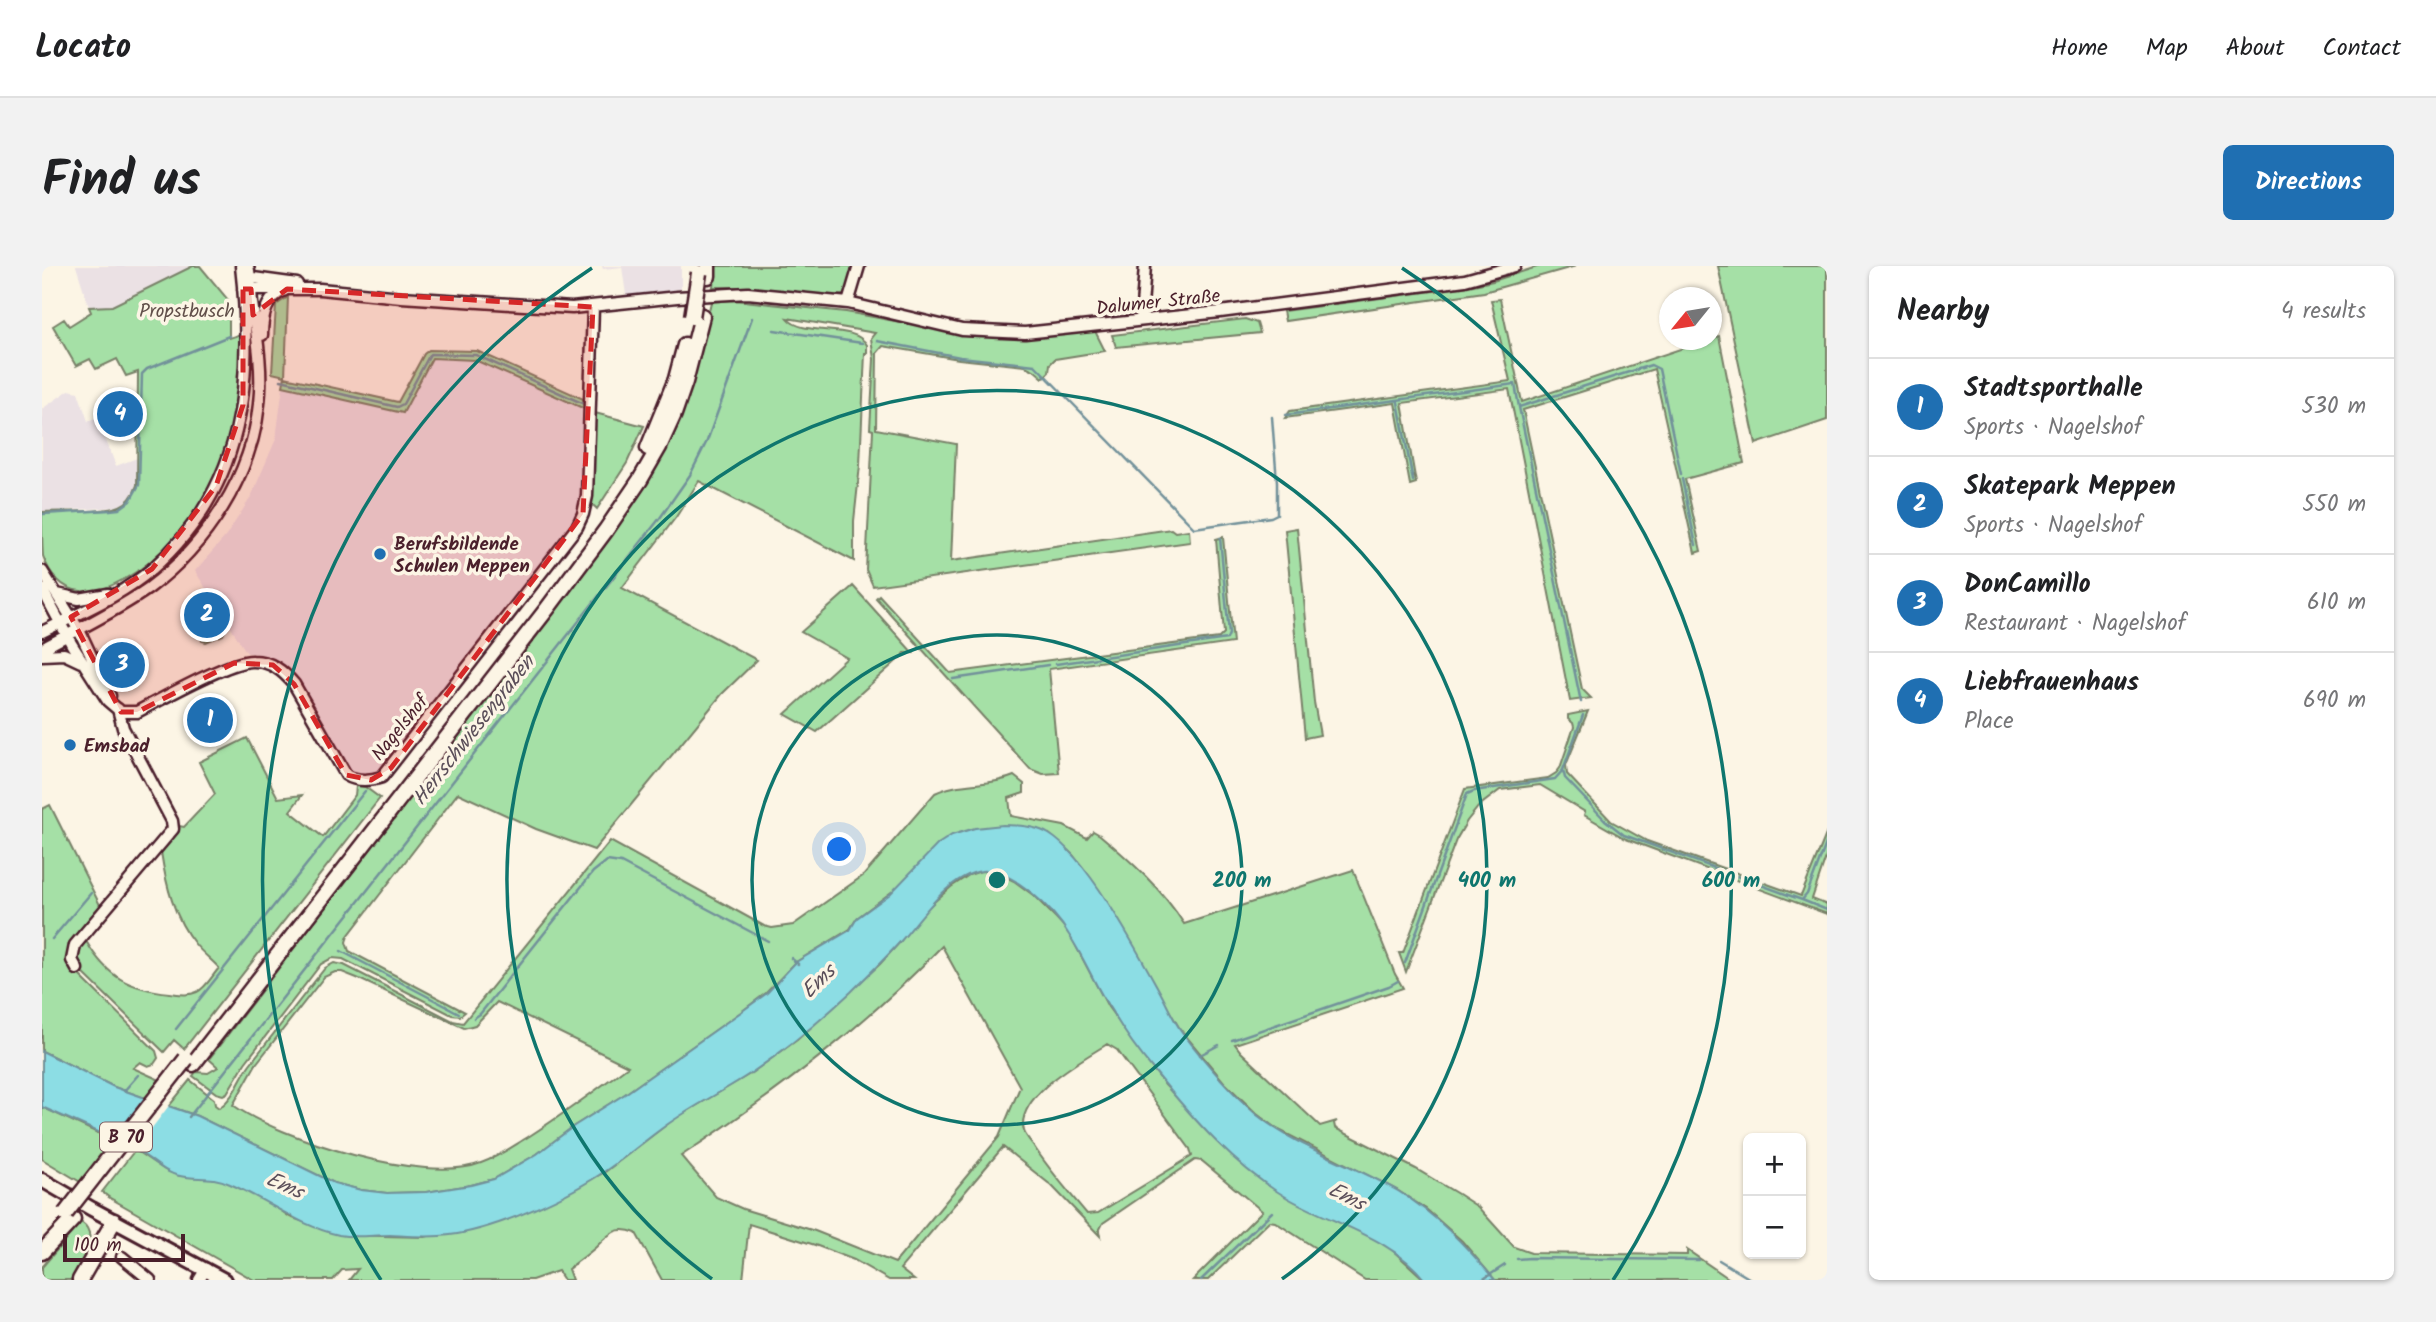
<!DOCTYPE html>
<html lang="en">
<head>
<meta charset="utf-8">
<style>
  :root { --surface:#fff; --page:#f2f2f2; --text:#202124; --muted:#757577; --line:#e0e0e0; --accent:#1f6fb2 }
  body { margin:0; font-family:Kalam,sans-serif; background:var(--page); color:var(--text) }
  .controls { position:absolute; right:21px; bottom:21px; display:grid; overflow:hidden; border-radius:10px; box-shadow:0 2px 5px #0004 }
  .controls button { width:63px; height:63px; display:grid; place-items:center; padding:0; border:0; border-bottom:2px solid var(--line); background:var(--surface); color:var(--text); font:35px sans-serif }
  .compass { position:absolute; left:1617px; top:21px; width:63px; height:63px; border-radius:50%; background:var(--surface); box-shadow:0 2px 5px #0004; rotate:240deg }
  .scale { position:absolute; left:21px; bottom:18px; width:122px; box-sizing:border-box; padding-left:7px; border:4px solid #4a1f2b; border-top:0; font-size:19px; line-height:24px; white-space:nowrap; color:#4a1f2b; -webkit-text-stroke:5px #fcf5e5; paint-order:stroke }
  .you { position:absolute; left:798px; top:584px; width:24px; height:24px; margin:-18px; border:5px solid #fff; border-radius:50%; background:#1a73e8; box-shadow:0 0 0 10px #1a73e833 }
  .badge { display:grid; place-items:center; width:46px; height:46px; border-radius:50%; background:var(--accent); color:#fff; font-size:23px; font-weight:700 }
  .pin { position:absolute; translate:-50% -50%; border:4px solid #fff; box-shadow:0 2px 7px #0006 }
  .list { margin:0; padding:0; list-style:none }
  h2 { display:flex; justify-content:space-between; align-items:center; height:91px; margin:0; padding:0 28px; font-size:30px }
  h2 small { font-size:23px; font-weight:400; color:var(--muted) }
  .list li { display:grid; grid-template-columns:46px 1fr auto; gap:21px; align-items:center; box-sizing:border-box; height:98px; padding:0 28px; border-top:2px solid var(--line) }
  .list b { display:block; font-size:26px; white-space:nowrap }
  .list p { margin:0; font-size:23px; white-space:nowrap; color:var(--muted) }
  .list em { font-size:23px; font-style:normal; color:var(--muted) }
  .map { position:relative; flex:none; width:1785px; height:1014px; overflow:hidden; border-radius:10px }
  header { display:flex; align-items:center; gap:42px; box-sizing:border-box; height:98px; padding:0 35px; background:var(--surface); border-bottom:2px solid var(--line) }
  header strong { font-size:33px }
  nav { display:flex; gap:38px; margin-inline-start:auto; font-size:24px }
  .intro { display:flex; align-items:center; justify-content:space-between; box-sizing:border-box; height:168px; padding:0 42px }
  h1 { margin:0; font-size:49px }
  .button { padding:18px 32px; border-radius:10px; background:var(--accent); color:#fff; font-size:24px; font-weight:700 }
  main { display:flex; gap:42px; padding:0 42px }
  aside { flex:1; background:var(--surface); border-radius:10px; box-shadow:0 2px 5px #0004 }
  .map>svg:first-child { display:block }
  .built { fill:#ebe1e4 }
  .green { fill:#a5e0a6; stroke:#788068; stroke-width:2; fill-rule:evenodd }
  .water { fill:#8cdde4; stroke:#72919a; stroke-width:2 }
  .pier { fill:#fcf5e5 }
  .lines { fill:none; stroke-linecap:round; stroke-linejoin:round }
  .stream { stroke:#72919a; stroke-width:2.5 }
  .minor-casing { stroke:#4a1f2b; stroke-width:15 }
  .major-casing { stroke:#4a1f2b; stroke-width:18 }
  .highway-casing { stroke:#4a1f2b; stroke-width:19 }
  .minor { stroke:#fcf5e5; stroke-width:10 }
  .major { stroke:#fcf5e5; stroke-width:12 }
  .highway { stroke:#fcf5e5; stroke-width:14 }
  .highway-bridge-casing { stroke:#4a1f2b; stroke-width:19; stroke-linecap:butt }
  .highway-bridge { stroke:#fcf5e5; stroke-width:14 }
  .marked { fill:#d62828; fill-opacity:0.2; stroke:#d62828; stroke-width:5; stroke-dasharray:14 9; stroke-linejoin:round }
  .ring { fill:none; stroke:#0f766e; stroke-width:3.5 }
  .poi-dot { fill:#1f6fb2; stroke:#fcf5e5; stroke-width:2.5 }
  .labels { text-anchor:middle; stroke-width:7; stroke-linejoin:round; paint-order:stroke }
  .shield { fill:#fcf5e5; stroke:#7f5f63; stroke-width:2 }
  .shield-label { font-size:18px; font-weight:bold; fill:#4a1f2b }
  .street-label { font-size:19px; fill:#4a1f2b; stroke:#fcf5e5 }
  .park-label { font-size:19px; fill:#614f4a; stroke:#fcf5e5 }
  .poi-label { font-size:19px; font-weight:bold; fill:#4a1f2b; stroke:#fcf5e5; text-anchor:start }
  .water-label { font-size:21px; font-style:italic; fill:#5a4e59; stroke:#fcf5e5 }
  .centre { fill:#0f766e; stroke:#fcf5e5; stroke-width:3.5 }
  .ring-label { font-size:21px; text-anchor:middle; font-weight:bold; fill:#0f766e; stroke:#fcf5e5; stroke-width:7; stroke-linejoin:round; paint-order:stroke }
</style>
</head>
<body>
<header>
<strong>Locato</strong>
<nav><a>Home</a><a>Map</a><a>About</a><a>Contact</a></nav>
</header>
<div class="intro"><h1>Find us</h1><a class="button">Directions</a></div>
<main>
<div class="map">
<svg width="1785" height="1014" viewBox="0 0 1785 1014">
  <rect width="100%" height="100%" fill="#fcf5e5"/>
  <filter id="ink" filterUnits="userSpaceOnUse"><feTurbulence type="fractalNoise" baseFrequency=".0143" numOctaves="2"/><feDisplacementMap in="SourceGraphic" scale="14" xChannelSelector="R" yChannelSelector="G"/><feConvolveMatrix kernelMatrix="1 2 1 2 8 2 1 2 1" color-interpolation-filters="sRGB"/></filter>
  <g filter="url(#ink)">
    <path class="built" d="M34,0H151L70,40L47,41Z
      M560,0H639V23L584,29L580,1L561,3Z
      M390,92L433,94L545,144L541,232L531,258L345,499L337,506L328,509L318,508L310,506L305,502L249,404L234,393L218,388L205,387L153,305L184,270L209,231L234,173L241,120L361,147Z
      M27,124L36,126L46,155L55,151L74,200L95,192L94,223L87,234L76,241L0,246V143Z"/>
    <path class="green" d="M151,0H158L187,35V72L199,68C200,91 200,115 197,138C183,223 127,307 40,330L39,325C20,324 7,307 1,290C0,278 0,259 0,246C19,245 63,247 78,240C87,236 92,228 95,219L96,106L84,110L75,93L54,103L48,93L34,100L11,60L22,53L27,60L49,46L47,41L70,40Z
      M673,0H811L804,26L801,29L793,30L710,21H671Z
      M1498,0H1534L1442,26L1243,55L1241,45L1421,21L1451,15Z
      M1676,0H1785V154L1714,178Z
      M246,31L243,111L356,136L382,88L387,84L435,85L546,135L545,144L433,94L390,92L361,147L241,120L243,110L230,107L234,39Z
      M1458,33L1480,136L1677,70L1702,197L1643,213L1659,285L1653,287L1612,103L1481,144L1540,423L1549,432L1528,435L1467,123L1360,137L1374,217L1368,219L1353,137L1243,152L1248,145L1468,115L1449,34Z
      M692,34L804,46L940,71H983L1053,65L1063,85L1013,93L1008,98L1007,106L1001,112L992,104L983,100L917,93L841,80L835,87L834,163L914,178L909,295L1129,263L1133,266L1147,264L1148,276L831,320L824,304L831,164L828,163L832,93L829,72L833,67L745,52C761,72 812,56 825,79V87H823L818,199L812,255V295L657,215L634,251L580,322L715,394L680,428L552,584L494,563L416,527L306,670L304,676L307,685L423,746L418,750L410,749L301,693L290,692L279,698L203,797L185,827L181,829L174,827L151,810L154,806L166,807L176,801L167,793L567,272C579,255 593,237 604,219C636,162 654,99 669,36Z
      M1203,53L1215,57L1218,67L1074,81L1070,69Z
      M553,147L602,160L585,197L555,243L549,237Z
      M1255,262L1272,436L1278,469L1263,472L1243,264Z
      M1181,271L1191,377L1007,403L1017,507L1001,508L988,503L834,332L837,329L908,407L1177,372L1182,367L1174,273Z
      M811,320L871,387H863L859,391L775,466L743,448L805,392L759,366Z
      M164,326L184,362L181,369L164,376L160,375L149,337Z
      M1546,445L1524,499L1525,508L1569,555L1605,575L1759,630L1785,566V588L1770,633L1785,639V648L1584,573L1542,549L1543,546L1498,519L1458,524L1437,540L1425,555L1414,574L1364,706L1357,687H1361L1423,523L1506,512L1514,507L1518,502L1532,461L1531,457L1526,453V449Z
      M205,472L236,532L260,529L248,545L281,571L313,529L314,520L323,521L338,532L142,783L132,774L122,786L36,702L35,685L40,676L44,675C65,711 87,723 128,727C137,728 146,730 155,726C164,722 170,710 177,702C170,694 160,687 153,678C132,652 124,619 119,586L137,565V560L142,561L173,528L157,496Z
      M972,510L982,518V527L967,532L969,550L1022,560L1045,572L1051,565L1058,569C1089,595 1121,624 1142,658L1311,604L1353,708L1361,722L1193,778L1199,786L1278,860L1295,855L1292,857L1293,862L1374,903L1416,928L1436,941L1472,981L1489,987L1645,989V984L1689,1014H1453L1420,975L1384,943L1355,924L1235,863L1215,848L1182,816L1138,763L1053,618L1031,589L1007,568L855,622L815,652L808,663L754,696L724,727L699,746L583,828L532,860L495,888L452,913L429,919L384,926L345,927L319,924L292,917L155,850L127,840L148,814L172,833L173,839L177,842C193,831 197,813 208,798C233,766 258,734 283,702L292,697L302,699L411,755L421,757L568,575L722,660L730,662L751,659L822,609L893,527C917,515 947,521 972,510ZM293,706H300L315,712L422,762L433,759L455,736L586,800C553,825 520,849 486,871C471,880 456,891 439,897C383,919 238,873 191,839L214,798L282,711Z
      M8,539L60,643L29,680L28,700L114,785L116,792L112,798L106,800L98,796L91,802L120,815L106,833L72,821L0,785V543Z
      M939,605L954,606L972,615L991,629L1014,652L1026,665L1066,741L1123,819L1184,884L1348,982L1383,1014H1323L1233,956L1227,955L1166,1014H1151L1220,945L1160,895L1153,894L1061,957L1057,965L1058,970L1010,920L961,881L858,1003L872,1014H847L812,994L773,979L707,958L701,1014H620L594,967C574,959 567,968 554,981C545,989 535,996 526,1003L530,1014H522L516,1005L490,1014H307L316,1003L300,1004L291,1014H212L68,932L60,926L93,884L123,904L138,910H159L181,914L224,934L248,951L299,969L383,971L498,940L563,906L632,853L708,808L755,774L838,698L857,677L883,644L909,621L927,609ZM900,680L978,821L957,871L853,997L773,965L701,943L674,931L639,890C733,828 822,761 900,680ZM1065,778L1075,784L1148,883L1150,890L1056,947L1045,948C1026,925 1007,904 991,879C988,875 983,869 982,865C972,830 1042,793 1065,778Z
      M0,841L73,875L40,917L0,893Z
      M39,956C60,970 37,998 29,1014H0V1001Z"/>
    <path class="water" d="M961,559C976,559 994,560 1007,568C1045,591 1095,684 1117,724C1125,738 1131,754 1140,766C1162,795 1187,825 1215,849C1256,882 1310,898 1356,925C1394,948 1424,980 1453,1014H1383C1348,970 1290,958 1244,931C1193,901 1151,853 1114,807C1097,787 1082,766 1069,744C1053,720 1043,693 1027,669C1013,645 970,602 940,605C906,609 878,654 857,677C842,694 825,710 809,726C777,756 745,783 709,807C685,823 659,836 635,852C611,867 590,887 566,903C528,930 455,963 408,969C389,972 368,970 348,969C332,969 313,972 297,969C257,960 225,934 188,918C169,909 156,914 138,910C122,907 108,892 94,884C63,868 31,855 0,841V785L72,821L155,850L292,917L319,924L345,927L384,926L429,919L452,913L495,888L532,860L583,828L699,746L725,727L754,696L808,664L815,652L848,628L896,578L910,569L933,562Z"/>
    <path class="pier" d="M108,830L129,837L91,887L71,878Z"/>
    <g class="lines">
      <path class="stream" d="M732,64L820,77
        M835,75L918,91L993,99L1152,262L1229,251L1235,248V216L1230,151
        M239,114L355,141L361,138L388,88L434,89L542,138
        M1356,136L1371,215
        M1477,141L1539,436
        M1244,149L1473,118L1477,141L1609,99L1617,103L1639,208
        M1640,213L1654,279
        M1,248L68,244L77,243L88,235L97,219L100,108L105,103L187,70
        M1014,398L1185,373L1187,368L1178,272
        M911,413L1006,399
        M1521,504L1523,512L1563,554L1582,569L1760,634L1765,628L1785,575
        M1760,634L1785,644
        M10,673L49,627
        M299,685L417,747
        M749,692L756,698
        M1363,697L1425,528L1432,525L1513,513L1521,504L1541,449
        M432,752L438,748L551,606L565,595L579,597L726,675
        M134,763L323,525
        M1190,774L1347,720L1356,715
        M1158,789L1177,779
        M82,825L96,809
        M147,851L618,252L648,209L665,175L710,52
        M1475,993L1488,992L1657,994
        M1677,994L1710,1014
        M1159,1014L1230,946
        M1440,1014L1463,999"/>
      <defs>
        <path id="minor" d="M204,11L255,18
          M201,23H278L359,31L530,42L635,31L706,27L806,37L920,64L983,67L1178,46L1423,14L1473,0
          M806,37L817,0
          M1099,54L1103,0
          M220,69C220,50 224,31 243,24
          M0,305L37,364L68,430
          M0,323L30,379L66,435L79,446H95C118,434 188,394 211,395C229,395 241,405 252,418L304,509C315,516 327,515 340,511L535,261L541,248L545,230L551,41
          M15,328L37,333L66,328
          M0,366C37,347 79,330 110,303C203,221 212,115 199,0
          M0,383C36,363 73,346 107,322C164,280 210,209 217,138C221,104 215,71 210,37C209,25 209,12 206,0
          M0,389L22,388L39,396
          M35,703L30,694L33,679L131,563L130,555L81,462L76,443
          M80,991L108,1014
          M157,1014L164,1003"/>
        <path id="major" d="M0,914L50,943L182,1014"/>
        <path id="highway" d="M666,10V0
          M606,182L634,113L643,79
          M151,798L505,343L564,264L598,214L617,181L632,148L643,116L660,50
          M0,986L31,953
          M38,1014L72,955"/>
      </defs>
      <use href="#minor" class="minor-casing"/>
      <use href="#major" class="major-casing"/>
      <use href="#highway" class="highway-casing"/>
      <use href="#minor" class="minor"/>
      <use href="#major" class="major"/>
      <use href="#highway" class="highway"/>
      <defs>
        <path id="highway-bridge" d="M650,51L657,7
          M23,948L144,793"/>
      </defs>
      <use href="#highway-bridge" class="highway-bridge-casing"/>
      <use href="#highway-bridge" class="highway-bridge"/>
    </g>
  </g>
  <path class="marked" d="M201,23H209L211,49L245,23L551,41L541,248L349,502L329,514L304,509L252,418L231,399L192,397L95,446H79L29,351L110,303L174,220L201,139Z"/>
  <g class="ring">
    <circle cx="955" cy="614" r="245"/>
    <path d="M670 1013A490 490 0 1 1 1240 1013"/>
    <path d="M339 1014A734 734 0 0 1 550 2M1360 2A734 734 0 0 1 1571 1014"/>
  </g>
  <g class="poi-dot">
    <circle cx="338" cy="288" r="7"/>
    <circle cx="28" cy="479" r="7"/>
  </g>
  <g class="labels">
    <rect class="shield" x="58" y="856.5" width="52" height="29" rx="5"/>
    <g class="shield-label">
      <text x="84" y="877">B 70</text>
    </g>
    <g class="street-label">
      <text transform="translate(1116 35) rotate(-6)" y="7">Dalumer Straße</text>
      <text transform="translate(357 461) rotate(-51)" y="7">Nagelshof</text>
    </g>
    <g class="park-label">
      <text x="145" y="51">Propstbusch</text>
    </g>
    <g class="poi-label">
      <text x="352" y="284">Berufsbildende<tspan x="352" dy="22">Schulen Meppen</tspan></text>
      <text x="42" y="486">Emsbad</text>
    </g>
    <g class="water-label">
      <text transform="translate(431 464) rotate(-52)" y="7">Herrschwiesengraben</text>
      <text transform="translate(776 715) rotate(-44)" y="7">Ems</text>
      <text transform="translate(243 919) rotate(24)" y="7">Ems</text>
      <text transform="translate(1305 930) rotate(27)" y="7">Ems</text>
    </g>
  </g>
  <circle cx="955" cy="614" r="10" class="centre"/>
  <g class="ring-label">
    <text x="1200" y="621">200 m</text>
    <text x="1445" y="621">400 m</text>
    <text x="1689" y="621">600 m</text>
  </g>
</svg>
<div class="controls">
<button>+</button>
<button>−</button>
</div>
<svg class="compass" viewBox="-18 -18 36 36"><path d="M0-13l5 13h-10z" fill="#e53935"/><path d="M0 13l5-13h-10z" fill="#757577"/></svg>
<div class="scale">100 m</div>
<div class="you"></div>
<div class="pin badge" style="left:168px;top:454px">1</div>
<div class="pin badge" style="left:165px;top:349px">2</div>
<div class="pin badge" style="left:80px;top:399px">3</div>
<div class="pin badge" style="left:78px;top:148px">4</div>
</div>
<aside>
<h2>Nearby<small>4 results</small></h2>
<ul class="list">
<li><span class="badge">1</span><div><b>Stadtsporthalle</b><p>Sports · Nagelshof</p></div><em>530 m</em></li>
<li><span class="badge">2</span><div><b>Skatepark Meppen</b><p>Sports · Nagelshof</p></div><em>550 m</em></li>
<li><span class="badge">3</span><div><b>DonCamillo</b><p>Restaurant · Nagelshof</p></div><em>610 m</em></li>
<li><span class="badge">4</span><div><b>Liebfrauenhaus</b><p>Place</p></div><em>690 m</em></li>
</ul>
</aside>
</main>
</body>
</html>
